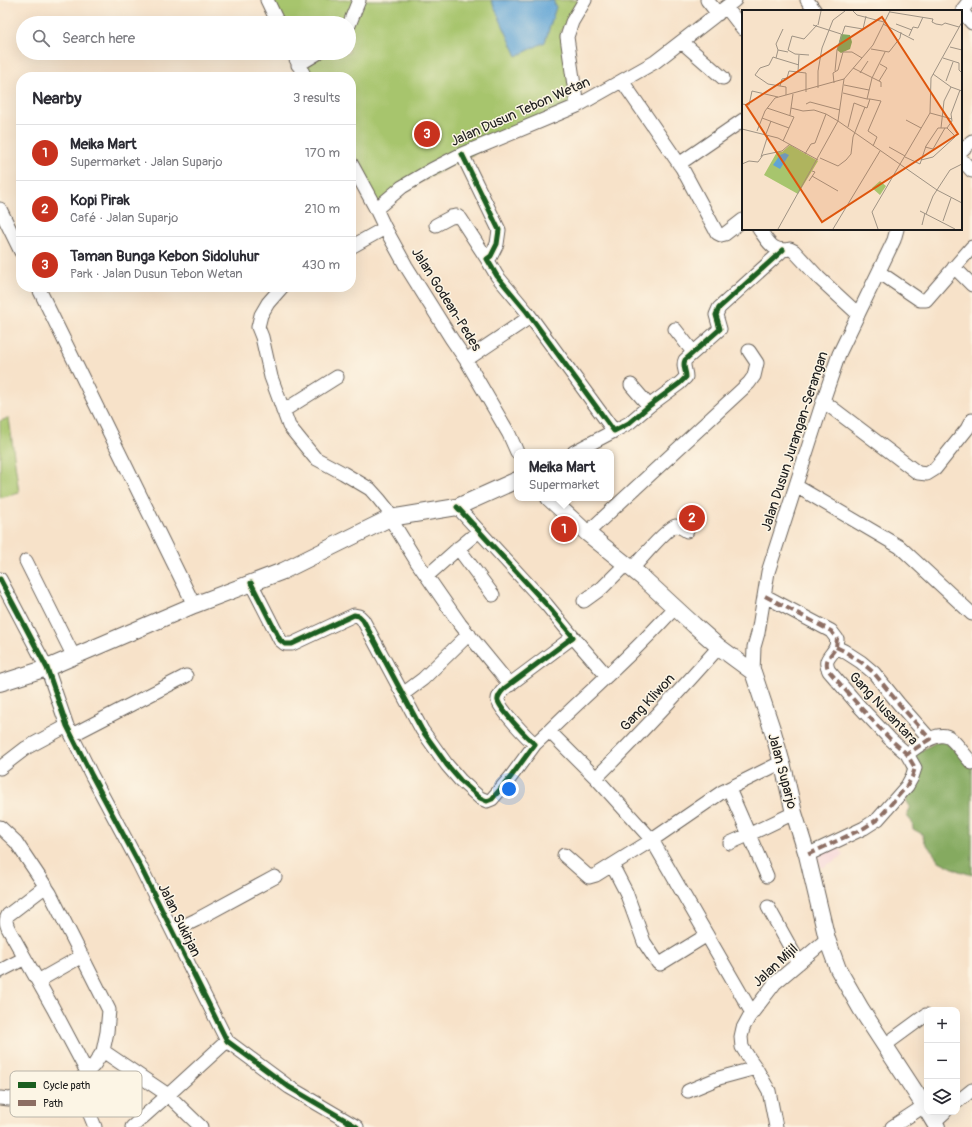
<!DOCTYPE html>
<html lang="en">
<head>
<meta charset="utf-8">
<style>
  :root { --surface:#fff; --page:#f7f7f7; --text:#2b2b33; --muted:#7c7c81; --line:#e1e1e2; --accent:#c8321e }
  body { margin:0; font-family:Pangolin,sans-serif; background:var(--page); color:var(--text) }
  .controls { position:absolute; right:12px; bottom:12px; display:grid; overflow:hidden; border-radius:8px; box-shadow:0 4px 16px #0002 }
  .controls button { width:36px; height:36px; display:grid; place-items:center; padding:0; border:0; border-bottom:1px solid var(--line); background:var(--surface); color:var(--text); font:20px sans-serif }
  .you { position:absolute; left:509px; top:789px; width:14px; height:14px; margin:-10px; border:3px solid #fff; border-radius:50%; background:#1a73e8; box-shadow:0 0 0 6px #1a73e833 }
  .badge { display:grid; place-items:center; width:26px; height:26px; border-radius:50%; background:var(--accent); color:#fff; font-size:13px; font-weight:700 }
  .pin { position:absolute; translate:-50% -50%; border:2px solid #fff; box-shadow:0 1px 4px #0006 }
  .popup { position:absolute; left:514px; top:449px; width:100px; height:52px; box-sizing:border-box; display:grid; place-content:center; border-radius:8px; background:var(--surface); filter:drop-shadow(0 1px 3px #0005); font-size:13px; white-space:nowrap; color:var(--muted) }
  .popup b { font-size:15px; color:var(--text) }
  .popup::after { content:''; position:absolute; left:50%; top:100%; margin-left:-8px; border:8px solid transparent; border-top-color:var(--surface) }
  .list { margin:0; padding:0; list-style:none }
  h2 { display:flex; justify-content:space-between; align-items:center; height:52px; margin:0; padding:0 16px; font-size:17px }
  h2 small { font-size:13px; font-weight:400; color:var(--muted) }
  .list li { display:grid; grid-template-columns:26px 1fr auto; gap:12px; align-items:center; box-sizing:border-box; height:56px; padding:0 16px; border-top:1px solid var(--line) }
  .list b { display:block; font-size:15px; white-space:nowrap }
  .list p { margin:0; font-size:13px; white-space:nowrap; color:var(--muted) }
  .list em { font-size:13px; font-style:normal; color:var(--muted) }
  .icon { flex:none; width:22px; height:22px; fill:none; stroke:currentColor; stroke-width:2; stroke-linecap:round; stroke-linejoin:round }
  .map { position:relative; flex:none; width:972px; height:1127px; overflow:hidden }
  .search { position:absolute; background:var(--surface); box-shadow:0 4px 16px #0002; left:16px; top:16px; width:340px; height:44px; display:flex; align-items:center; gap:10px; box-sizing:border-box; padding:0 14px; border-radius:22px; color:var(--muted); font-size:15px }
  .panel { position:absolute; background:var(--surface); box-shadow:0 4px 16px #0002; left:16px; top:72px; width:340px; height:220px; border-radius:16px }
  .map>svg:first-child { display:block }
  .built { fill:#f6cfd7 }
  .green { fill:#a7c56d; stroke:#627044 }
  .forest { fill:#85aa60; stroke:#50633e }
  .water { fill:#60a4d5; stroke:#3e6078 }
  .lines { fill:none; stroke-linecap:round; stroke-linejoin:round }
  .minor-casing { stroke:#696159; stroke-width:15 }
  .major-casing { stroke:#696159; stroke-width:18 }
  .minor { stroke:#fff; stroke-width:13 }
  .major { stroke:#fff; stroke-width:16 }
  .quiet { stroke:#8d6e63; stroke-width:4; stroke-dasharray:8 4; stroke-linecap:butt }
  .cycleway-casing { stroke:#fcf5e5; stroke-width:8 }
  .cycleway { stroke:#1b5e20; stroke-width:5 }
  .labels { text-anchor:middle; stroke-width:3; stroke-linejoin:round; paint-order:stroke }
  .street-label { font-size:14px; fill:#1c1c1c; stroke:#fcf5e5 }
  .inset-road { fill:none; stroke:#9f9384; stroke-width:1 }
  .view { fill:#de560d; fill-opacity:0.15; stroke:#de560d; stroke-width:2 }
  .inset-edge { fill:none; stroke:#1c1c1c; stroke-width:2 }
  .key { fill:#fcf5e5; stroke:#b9b4a9; stroke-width:1 }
  .key-label { font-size:11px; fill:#1c1c1c }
</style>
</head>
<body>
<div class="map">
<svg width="972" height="1127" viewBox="0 0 972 1127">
  <rect width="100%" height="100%" fill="#fcf5e5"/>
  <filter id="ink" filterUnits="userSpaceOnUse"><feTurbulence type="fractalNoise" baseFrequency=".025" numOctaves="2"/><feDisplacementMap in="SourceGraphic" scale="8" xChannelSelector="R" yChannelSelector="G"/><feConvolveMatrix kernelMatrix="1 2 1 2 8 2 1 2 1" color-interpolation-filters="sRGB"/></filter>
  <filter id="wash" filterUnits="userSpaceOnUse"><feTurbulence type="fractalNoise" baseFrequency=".012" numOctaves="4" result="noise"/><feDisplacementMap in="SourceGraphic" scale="16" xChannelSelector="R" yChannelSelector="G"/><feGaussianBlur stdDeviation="0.9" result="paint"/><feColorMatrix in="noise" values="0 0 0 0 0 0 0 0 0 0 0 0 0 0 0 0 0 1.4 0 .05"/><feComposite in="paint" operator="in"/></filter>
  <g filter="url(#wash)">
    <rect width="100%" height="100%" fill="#f7e2c9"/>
    <path class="built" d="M838,843L843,856L822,868L816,853Z"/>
    <path class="green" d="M273,0H578L580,4L561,31L572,102L371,208L351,166V77H309L298,53H349V23H284Z
      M9,418L19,493L0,498V421Z"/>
    <path class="forest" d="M942,739L972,765V875L959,871L939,861L925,842L922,834L913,829L912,822L907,816L910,807L906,800L911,756Z"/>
    <path class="water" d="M491,0H553L556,7L545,42L517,56Z"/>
  </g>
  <g filter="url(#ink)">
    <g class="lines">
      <defs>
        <path id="minor" d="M267,0L278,23
          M707,0L718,14
          M807,0L815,11
          M970,0L963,9L965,15L972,23
          M726,7L743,29
          M349,25L359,0
          M682,42L723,78
          M293,53L305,77
          M298,65L318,53
          M622,81L682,168L717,233L721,235L725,234L743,220
          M577,106L567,37L572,22L585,0
          M961,151L972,141
          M462,154L499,230L497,244L491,256L487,259L497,276L527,312L614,431L629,423L649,406L680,383L686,377C686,370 682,366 685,360L720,329L716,315L719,308L783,250
          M961,159L972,171
          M351,163L376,209L385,228L406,266L451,338L466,360L509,434L517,452
          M679,164L743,120
          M0,209L21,252
          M376,209L402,187L431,170L462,154L577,106L655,62L735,0
          M436,225L451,217L457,216L461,219L487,259
          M759,229C768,241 772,253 790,249L794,251L819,278L858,314
          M351,247L385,228
          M954,267L972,285
          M879,272L920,300H926L972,247
          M38,287L194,605
          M282,287L268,303L261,315L258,327L262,337L271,377L289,426L315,458L343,473L370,489L379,499L387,509L390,518L417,562L460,624L510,685
          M675,329L693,352
          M466,360L530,317
          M631,385L649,406
          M823,401L918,473L927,474L935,469L967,429L972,420
          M283,411L337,377
          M574,452L614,431
          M796,486L900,547L972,614
          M587,533L749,383L754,376L757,363L749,351
          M458,548L493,595
          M26,561L74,657
          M632,569C638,562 669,526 675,526C679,526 684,529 687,531
          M427,576L454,552L479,531
          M0,579L47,668L67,726L92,776L139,864L227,1041L289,1087L357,1127
          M251,583L280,640L285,644H292L354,615L359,616L363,620L422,730L447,765L460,780L480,798L487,801L492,799L510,778L535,744C527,738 501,710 498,701C497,697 502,691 505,688L573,637L546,604L457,507
          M765,596L831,631L837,639C836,642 837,644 836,646C833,656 822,658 829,671L860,707L890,739L907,754L915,768L912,777L907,786L878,819L864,828L807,855
          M584,601L602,588L626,564
          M573,637L607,676
          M836,647L844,651L861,662L874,673L899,704L930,739
          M753,672L754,647L758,633L768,572L823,401L839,354L894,240L897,229
          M403,694L423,679L469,634
          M549,731C580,700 614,671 645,639C655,629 665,618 675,608
          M72,735L186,676
          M535,744L549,731L596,778L652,840L752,1013
          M907,754C917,747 939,728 951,739C959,746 965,756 972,763
          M0,768L26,748L67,726
          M596,778C639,735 679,692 719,647
          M729,789L767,876
          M0,827L16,842L50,893L109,1010L107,1032L103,1051L94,1065L77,1083L9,1099L0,1098
          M730,843L748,835L794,813
          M564,855L589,877L596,875L652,840L722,792L782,762
          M612,865L626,892L644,942L658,963L660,964L707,935
          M46,886L8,915C5,920 6,923 8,928L53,1008L87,1072
          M768,907L799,963
          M173,931L196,920L275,877
          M0,971L25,958
          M38,981L82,956
          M885,1045L926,1015
          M103,1051L168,1095L201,1127
          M77,1083L95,1127
          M688,1091L719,1078L756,1068
          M957,1102L972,1090
          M934,1122L945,1112
          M132,1127L168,1095L227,1041
          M776,1127L769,1091L756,1068L749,1058L742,1047L741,1037L743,1028L749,1017L775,983L827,939
          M892,1127L924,1106"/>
        <path id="major" d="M549,498L587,533L643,578L694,625L719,647L753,672L773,732L785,774L794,813L807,855L827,939L838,969L861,1009L927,1110
          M0,683L47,668L194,605L283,571L390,518L457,507L517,480
          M928,1112L937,1127"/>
      </defs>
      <use href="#minor" class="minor-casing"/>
      <use href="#major" class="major-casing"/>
      <use href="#minor" class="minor"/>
      <use href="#major" class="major"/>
      <path class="quiet" d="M765,596L831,631L837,639C836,642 837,644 836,646C833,656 822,658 829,671L860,707L890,739L907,754L915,768L912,777L907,786L878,819L864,828L807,855
        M836,647L844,651L861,662L874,673L899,704L930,739L907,754"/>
      <defs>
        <path id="cycleway" d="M462,154L499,230L497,244L491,256L487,259L497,276L527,312L614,431L629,423L649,406L680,383L686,377C686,370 682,366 685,360L720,329L716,315L719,308L783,250
          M0,579L47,668L67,726L92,776L139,864L227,1041L289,1087L357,1127
          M251,583L280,640L285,644H292L354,615L359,616L363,620L422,730L447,765L460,780L480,798L487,801L492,799L510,778L535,744C527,738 501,710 498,701C497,697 502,691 505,688L573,637L546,604L457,507"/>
      </defs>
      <use href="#cycleway" class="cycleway-casing"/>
      <use href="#cycleway" class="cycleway"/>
    </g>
  </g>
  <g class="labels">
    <g class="street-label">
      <text transform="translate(520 111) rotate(-24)" y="5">Jalan Dusun Tebon Wetan</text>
      <text transform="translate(447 299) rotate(58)" y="5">Jalan Godean-Pedes</text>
      <text transform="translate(794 441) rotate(-72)" y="5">Jalan Dusun Jurangan-Serangan</text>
      <text transform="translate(647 702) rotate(-47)" y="5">Gang Kliwon</text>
      <text transform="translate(884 708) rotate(47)" y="5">Gang Nusantara</text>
      <text transform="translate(783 771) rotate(75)" y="5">Jalan Suparjo</text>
      <text transform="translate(180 920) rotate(64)" y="5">Jalan Sukirjan</text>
      <text transform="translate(775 965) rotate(-43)" y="5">Jalan Mijil</text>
    </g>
  </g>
  <g transform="translate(742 10)">
    <rect width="220" height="220" fill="#f7e2c9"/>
    <path d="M48,135L76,151L56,184L22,165L35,142H40ZM138,171L144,176L138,185L130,178Z" fill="#a7c56d"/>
    <path d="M99,24L108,25L110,32L108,39L99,43L95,40Z" fill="#85aa60"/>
    <path d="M43,143L47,145L38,159L31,155L38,145Z" fill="#60a4d5"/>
    <path class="inset-road" d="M111,1L115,5L142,12M148,1L131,35L102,69L96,111L195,180L220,193M148,2L191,9L190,12L194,14L200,15L203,13L217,17M141,14L172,30M154,14L170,20M71,15L99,24M76,15L79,1M167,26L171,17L176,18L181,7M208,37L220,40M129,39L147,42L158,28L159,22M36,40L34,34L41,19M67,45L53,44L46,40L50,26L62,29L75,15M34,48L57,55M201,48L217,53V60L220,63M111,58L139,72V77M93,61L95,40L103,16L121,19L124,6M56,62L57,45M118,63L126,51M191,64L209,77L220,81M137,71L145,58L138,54M204,71L211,52M92,73L91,63L96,60L101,42H110L120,48M102,75L127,80M38,76L40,69L45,68L47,61L64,63V82M76,78V61L80,38L91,10L103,1M101,83L125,89M44,85V77L26,74L13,65L18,58L27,55L31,47L34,48L36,40L46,42M128,89H125L130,68L143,42M0,94L7,95L10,81L36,87M64,94L68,92L98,100M25,98L52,107L41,131M49,98L61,101L72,100L84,104L73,133L69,134L63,144M188,103L210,109M48,105L51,84M20,108L47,118M164,110L179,118M106,117L112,93L125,98L128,89L139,91L126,121L135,127L131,136M199,118L202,91L209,77M205,118L210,111L209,104L218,80M0,119L36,128L76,150M15,121L23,101L33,88L102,69M24,124L29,111M147,137L163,146M183,137L191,139L203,118M19,147L26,125M163,147L178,154L184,136L196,118H205L212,125L213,127L191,147L179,150M78,148L96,156L104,150L109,144L111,127L123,97M0,154L7,151L16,152L21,145L40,141L48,134M70,166L96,181M67,171L73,162L70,161M178,201L213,219M184,204L191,186L208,160L220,154M201,211L209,188M180,215L183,203M36,219L96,111L84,104M91,219L138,141M136,219L130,202L188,103L189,68L220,12"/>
    <path class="view" d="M140,7L216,124L80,212L4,95Z"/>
    <rect width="220" height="220" class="inset-edge"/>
  </g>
  <rect x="10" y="1071" width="132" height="46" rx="6" class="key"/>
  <rect x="18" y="1082" width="18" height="6" fill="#1b5e20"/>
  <rect x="18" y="1100" width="18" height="6" fill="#8d6e63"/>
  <g class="key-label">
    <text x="43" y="1089">Cycle path</text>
    <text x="43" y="1107">Path</text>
  </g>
</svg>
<div class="controls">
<button>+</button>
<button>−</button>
<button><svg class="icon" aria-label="layers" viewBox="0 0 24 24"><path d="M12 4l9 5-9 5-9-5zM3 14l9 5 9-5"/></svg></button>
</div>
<div class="you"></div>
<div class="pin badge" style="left:564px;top:529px">1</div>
<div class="popup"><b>Meika Mart</b>Supermarket</div>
<div class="pin badge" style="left:692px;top:518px">2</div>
<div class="pin badge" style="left:427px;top:134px">3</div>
<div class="search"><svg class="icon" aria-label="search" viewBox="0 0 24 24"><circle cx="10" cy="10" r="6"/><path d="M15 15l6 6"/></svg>Search here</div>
<section class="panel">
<h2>Nearby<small>3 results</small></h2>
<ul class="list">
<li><span class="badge">1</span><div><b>Meika Mart</b><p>Supermarket · Jalan Suparjo</p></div><em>170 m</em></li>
<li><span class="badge">2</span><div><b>Kopi Pirak</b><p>Café · Jalan Suparjo</p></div><em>210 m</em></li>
<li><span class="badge">3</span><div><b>Taman Bunga Kebon Sidoluhur</b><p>Park · Jalan Dusun Tebon Wetan</p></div><em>430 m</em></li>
</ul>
</section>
</div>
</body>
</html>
